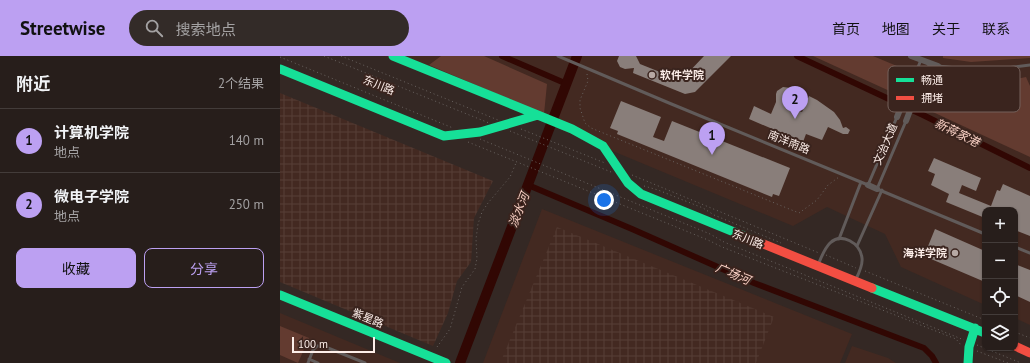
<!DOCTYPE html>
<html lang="zh">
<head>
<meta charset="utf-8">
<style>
  :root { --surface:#271e1b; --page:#332b28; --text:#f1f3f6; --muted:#a4a2a3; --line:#433c3a; --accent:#bca0f2 }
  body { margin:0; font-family:"PT Sans","Noto Sans SC",sans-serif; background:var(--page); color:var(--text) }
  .controls { position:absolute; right:12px; bottom:12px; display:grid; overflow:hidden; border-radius:8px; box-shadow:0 1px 3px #0004 }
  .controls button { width:36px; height:36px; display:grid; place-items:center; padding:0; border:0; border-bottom:1px solid var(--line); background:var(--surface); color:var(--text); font:20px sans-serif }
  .scale { position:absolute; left:12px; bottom:10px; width:83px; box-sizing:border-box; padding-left:4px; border:2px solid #fdeee9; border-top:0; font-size:11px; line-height:14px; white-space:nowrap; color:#fdeee9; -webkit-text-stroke:3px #3a241e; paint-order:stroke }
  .you { position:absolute; left:324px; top:144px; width:14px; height:14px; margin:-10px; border:3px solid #fff; border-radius:50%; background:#1a73e8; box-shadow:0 0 0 6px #1a73e833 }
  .badge { display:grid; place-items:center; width:26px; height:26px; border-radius:50%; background:var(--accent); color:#111; font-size:13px; font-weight:700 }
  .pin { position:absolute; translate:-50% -33px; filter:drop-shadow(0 1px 2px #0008) }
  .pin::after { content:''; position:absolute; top:21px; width:14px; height:12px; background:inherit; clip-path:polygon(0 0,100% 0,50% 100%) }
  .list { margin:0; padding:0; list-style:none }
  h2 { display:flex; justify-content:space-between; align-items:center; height:52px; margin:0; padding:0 16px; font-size:17px }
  h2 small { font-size:13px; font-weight:400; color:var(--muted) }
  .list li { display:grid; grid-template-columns:26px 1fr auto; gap:12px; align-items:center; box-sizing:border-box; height:64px; padding:0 16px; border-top:1px solid var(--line) }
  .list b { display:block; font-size:15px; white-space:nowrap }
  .list p { margin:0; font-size:13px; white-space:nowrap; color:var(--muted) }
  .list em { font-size:13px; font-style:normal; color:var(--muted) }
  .actions { display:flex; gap:8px; padding:12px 16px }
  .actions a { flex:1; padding:9px 0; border:1px solid var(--accent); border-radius:8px; text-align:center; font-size:14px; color:var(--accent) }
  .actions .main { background:var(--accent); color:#111 }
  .icon { flex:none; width:22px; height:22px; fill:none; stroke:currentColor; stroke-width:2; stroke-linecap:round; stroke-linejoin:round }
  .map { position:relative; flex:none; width:750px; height:307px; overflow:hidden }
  header { display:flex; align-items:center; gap:24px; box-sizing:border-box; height:56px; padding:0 20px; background:var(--accent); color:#111 }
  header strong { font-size:19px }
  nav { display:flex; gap:22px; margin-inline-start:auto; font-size:14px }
  .search { width:280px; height:36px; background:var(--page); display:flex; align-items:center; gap:10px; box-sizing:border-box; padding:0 14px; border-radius:22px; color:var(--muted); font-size:15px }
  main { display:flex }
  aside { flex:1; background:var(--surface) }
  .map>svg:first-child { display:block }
  .built { fill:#432921 }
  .industrial { fill:url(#industrial-grid) }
  .green { fill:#633b30 }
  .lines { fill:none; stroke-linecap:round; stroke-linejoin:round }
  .canal { stroke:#310703; stroke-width:6 }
  .river { stroke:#310703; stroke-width:10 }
  .building { fill:#897e7a }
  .path { stroke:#696360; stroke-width:1; stroke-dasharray:1 3; stroke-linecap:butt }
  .lane { stroke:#615b5a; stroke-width:3 }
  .street { stroke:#615b5a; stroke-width:6 }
  .fast { stroke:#16e098; stroke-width:9 }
  .jam { stroke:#f24e42; stroke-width:9 }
  .poi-dot { fill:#b7a9a4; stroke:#3a241e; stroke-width:1.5 }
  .labels { text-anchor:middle; stroke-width:4; stroke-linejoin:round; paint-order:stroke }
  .poi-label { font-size:11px; font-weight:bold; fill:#fdeee9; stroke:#3a241e; text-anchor:start }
  .street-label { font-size:11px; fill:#fdeee9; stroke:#3a241e }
  .water-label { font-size:12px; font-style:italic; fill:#fad1c5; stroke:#3a241e }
  .key { fill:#3a241e; stroke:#74615b; stroke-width:1 }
  .key-label { font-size:11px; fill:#fdeee9 }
</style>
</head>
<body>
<header>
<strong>Streetwise</strong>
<div class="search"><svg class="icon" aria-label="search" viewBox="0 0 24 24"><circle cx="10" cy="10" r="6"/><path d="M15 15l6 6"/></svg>搜索地点</div>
<nav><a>首页</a><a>地图</a><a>关于</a><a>联系</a></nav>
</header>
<main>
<aside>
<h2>附近<small>2个结果</small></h2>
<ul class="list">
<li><span class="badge">1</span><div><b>计算机学院</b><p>地点</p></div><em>140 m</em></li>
<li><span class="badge">2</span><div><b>微电子学院</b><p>地点</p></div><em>250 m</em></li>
</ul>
<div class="actions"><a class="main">收藏</a><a>分享</a></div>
</aside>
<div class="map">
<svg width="750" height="307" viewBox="0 0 750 307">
  <defs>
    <pattern id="industrial-grid" width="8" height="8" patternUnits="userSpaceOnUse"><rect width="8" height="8" fill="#432921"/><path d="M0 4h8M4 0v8" fill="none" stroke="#563e36"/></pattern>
  </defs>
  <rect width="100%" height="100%" fill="#342824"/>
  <path class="built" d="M104,0H750V269L735,262V154H705V249L621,211L605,178L547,151L513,170Z
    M262,153L572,278L560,307H203Z
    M0,257L120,307H0Z
    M572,290L608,302L616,307H565Z"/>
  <path class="industrial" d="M0,37L213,125L194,162L191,206L177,225L168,257L153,290L0,226Z
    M277,171L494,261L476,307H226L221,305Z"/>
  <path class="green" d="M161,0H204L267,28L264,58L149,9Z
    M533,0H593L624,13L614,37Z
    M663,0H750V2L691,6L663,2Z
    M746,21L750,30V101L642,51L652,30L664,25L713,28Z
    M0,270L29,282L18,307L0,299Z"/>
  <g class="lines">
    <path class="canal" d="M222,0L287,28
      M517,0L643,59L750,112
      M248,129L352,173L474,227L644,292L652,300L656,307"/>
    <path class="river" d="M180,307L297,0"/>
  </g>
  <path class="building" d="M339,0H356L360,8L395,22L401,17L406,19L424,0H451L415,36L405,38L353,17L354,12L345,13L340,11L337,5Z
    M503,31L511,32L516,37L517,43L512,52L522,56L529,40L537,44L554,56L560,64L563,72L566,71L570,74L568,78H563L548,71L542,84L526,78L523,86L469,63L474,50L491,58L496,46V38L497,35Z
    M341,45L381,61L373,81L384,85L392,65L510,112L499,140L493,138L492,141L337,78L338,75L330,72Z
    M654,102L701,122L696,135L682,129L679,137L711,150L717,134L720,135L723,128L750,140V180L735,174V154H705V162L666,146L669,138L651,129L655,118L648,115Z
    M655,173L705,195V226L644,200Z
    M735,208L750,214V246L735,239Z"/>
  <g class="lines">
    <path class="path" d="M44,0L209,67
      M61,0L218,64
      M0,1L173,72
      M307,18L308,25L300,44V52L305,67L311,72L519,157L537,144L548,129L559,121
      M241,73L325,107
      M230,75L331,116
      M200,83L430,178L444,186L684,284
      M188,86L428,184L442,191L676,283L681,289
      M352,119L539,197
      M364,130L378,134L423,152L434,159L501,187
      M546,199L576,212
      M585,215L705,264
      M735,276L750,282
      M697,289L741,307
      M157,291L170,273L182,231L195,213L197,202L196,183L198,168L202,156L208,147L230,121L236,107
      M697,295L728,307"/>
    <path class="lane" d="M278,0L389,47L588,129L617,61
      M658,10L704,15L750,9
      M626,39L641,4
      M634,44L650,7
      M626,65L597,133L705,178
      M559,183L581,126
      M577,190L602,134
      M735,191L750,197
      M538,209C541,202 544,193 550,187C562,176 580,187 582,202C583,209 579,217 576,223
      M29,303L38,307
      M28,307L33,294L37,290H43L85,307"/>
    <path class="street" d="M631,0L658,10
      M617,61L626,39
      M626,65L634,44
      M588,129L597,133"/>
    <path class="fast" d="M113,0L292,73L323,90L348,127L361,138L481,187
      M0,13L164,80L200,76L258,59
      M592,232L705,277
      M0,239L166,307
      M688,307L689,291L695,272"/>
    <path class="jam" d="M481,187L592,232
      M735,290L750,297"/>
  </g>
  <g class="poi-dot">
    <circle cx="372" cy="19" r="4"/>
    <circle cx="675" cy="197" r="4"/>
  </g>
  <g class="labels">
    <g class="poi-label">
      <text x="380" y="23">软件学院</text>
      <text x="667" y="201" text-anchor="end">海洋学院</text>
    </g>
    <g class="street-label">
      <text transform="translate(99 29) rotate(22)" y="4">东川路</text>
      <text transform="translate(509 86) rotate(22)" y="4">南洋南路</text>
      <text transform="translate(605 88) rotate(-67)" y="4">文治大道</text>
      <text transform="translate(468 183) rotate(22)" y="4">东川路</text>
      <text transform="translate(88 262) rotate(22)" y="4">紫星路</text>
    </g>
    <g class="water-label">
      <text transform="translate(677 77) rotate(26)" y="4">新蒋家港</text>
      <text transform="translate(239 154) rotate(-69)" y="4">淡水河</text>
      <text transform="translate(453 218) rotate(23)" y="4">广场河</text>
    </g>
  </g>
  <rect x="608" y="10" width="132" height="46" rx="6" class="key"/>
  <rect x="616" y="22" width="18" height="4" fill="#16e098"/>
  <rect x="616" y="40" width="18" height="4" fill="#f24e42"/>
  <g class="key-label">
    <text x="641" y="28">畅通</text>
    <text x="641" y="46">拥堵</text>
  </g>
</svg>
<div class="controls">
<button>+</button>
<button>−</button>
<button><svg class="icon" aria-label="locate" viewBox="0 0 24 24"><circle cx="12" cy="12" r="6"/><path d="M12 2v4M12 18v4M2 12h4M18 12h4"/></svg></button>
<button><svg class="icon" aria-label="layers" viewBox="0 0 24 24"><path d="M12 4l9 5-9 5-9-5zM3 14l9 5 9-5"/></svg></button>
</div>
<div class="scale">100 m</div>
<div class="you"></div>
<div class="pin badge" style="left:432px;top:99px">1</div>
<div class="pin badge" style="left:515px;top:63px">2</div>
</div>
</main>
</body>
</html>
